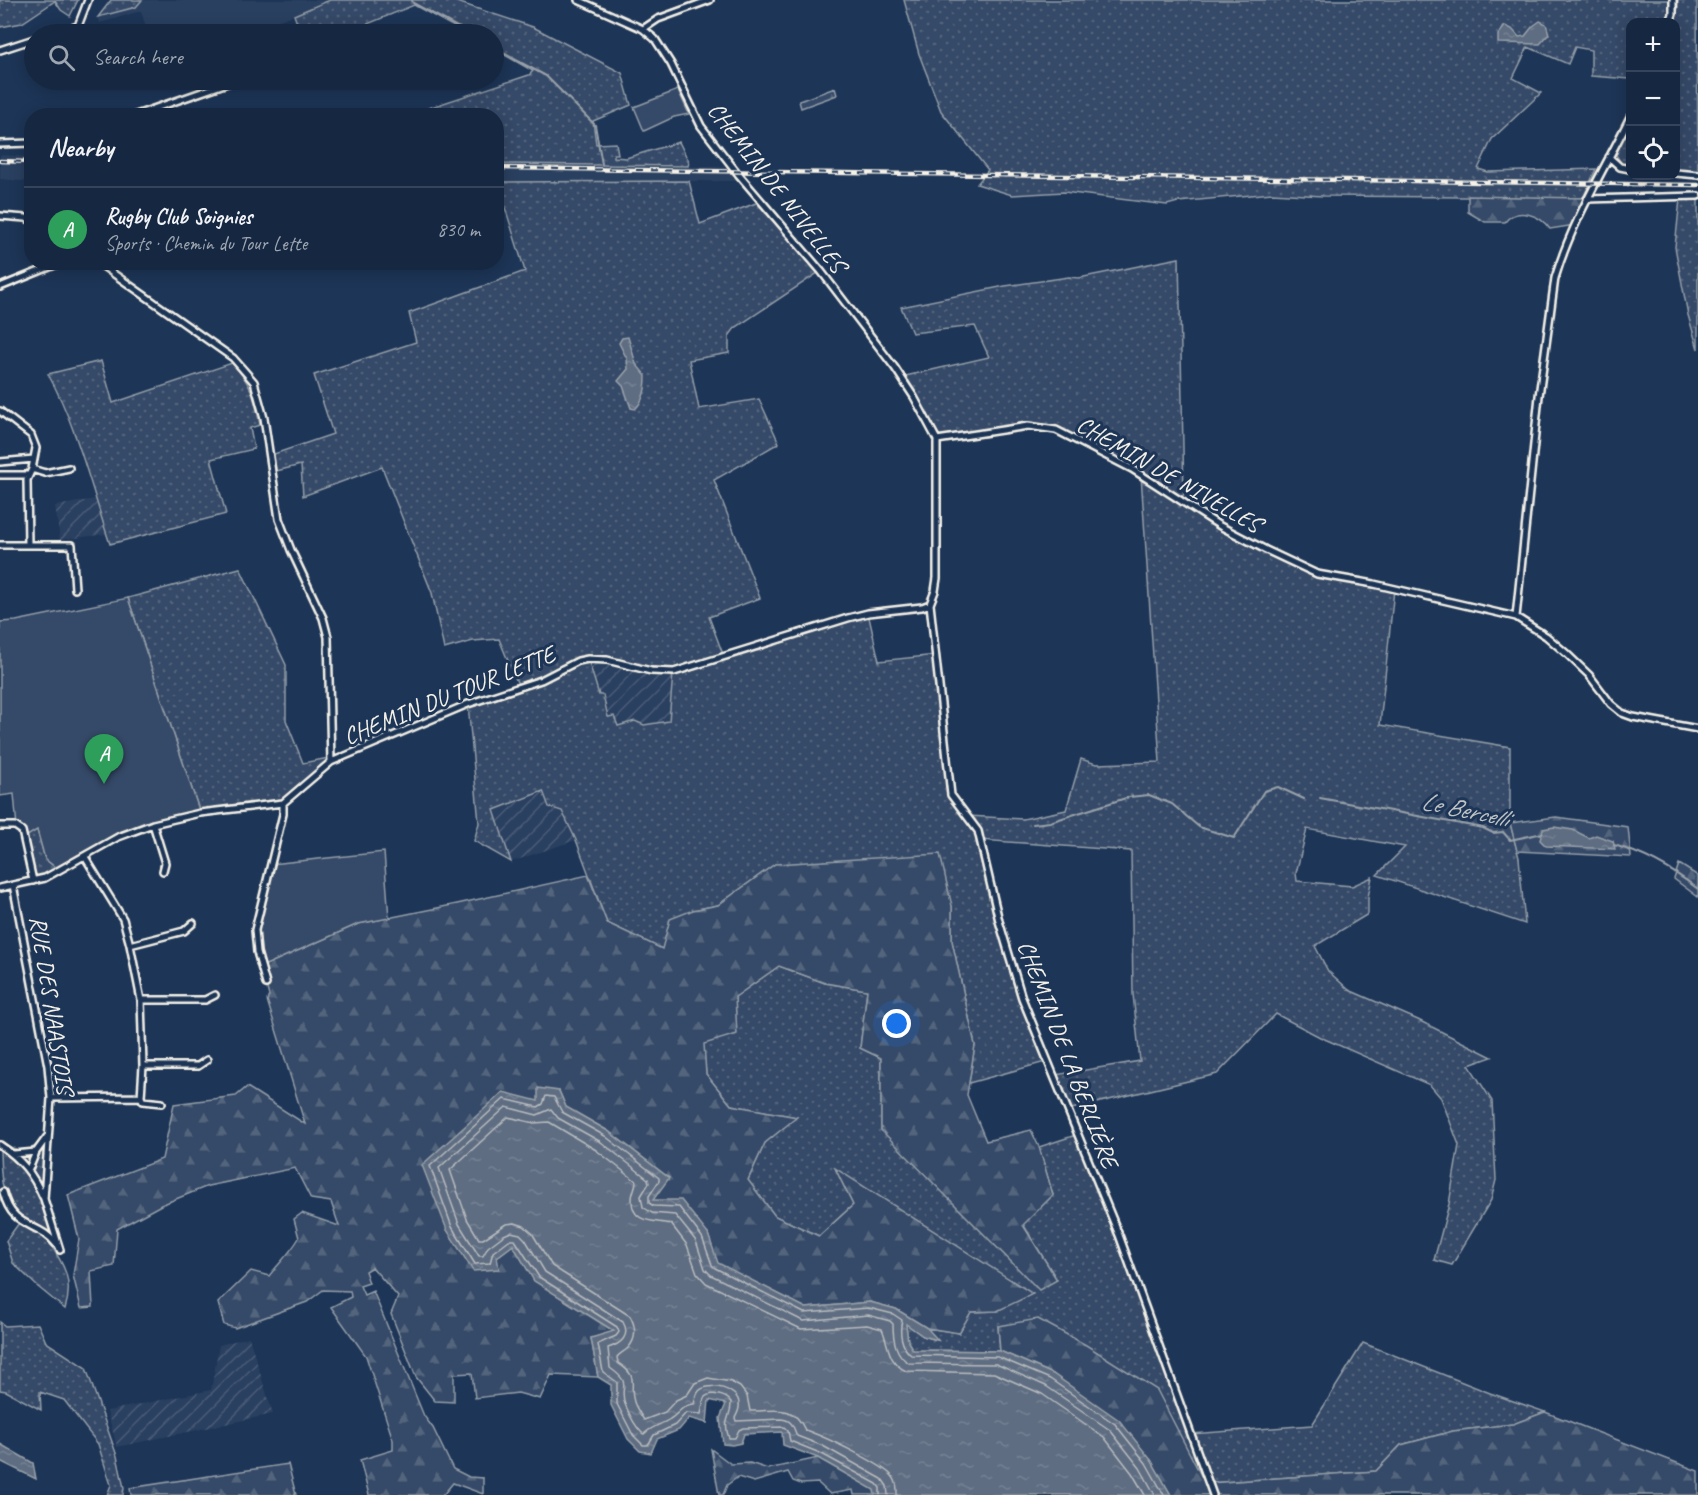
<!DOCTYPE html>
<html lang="en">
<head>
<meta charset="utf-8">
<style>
  :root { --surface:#162841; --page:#23344c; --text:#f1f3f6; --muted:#9ea6b1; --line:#35445a; --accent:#bca0f2 }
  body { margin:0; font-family:Caveat,sans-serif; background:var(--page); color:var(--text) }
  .controls { position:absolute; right:18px; top:18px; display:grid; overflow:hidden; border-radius:12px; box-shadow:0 3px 15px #0003 }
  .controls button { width:54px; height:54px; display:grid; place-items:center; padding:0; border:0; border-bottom:2px solid var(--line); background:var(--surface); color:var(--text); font:30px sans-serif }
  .you { position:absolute; left:897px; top:1024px; width:21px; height:21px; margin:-15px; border:4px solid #fff; border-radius:50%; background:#1a73e8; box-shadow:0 0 0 9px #1a73e833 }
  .badge { display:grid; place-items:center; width:39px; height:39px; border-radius:50%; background:var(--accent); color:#fff; font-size:20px; font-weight:700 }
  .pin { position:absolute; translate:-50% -50px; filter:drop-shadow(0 2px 3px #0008) }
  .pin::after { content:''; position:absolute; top:32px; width:21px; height:18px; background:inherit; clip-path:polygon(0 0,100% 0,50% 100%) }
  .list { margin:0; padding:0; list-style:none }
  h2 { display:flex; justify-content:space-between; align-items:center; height:78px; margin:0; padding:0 24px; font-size:26px }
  h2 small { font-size:20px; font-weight:400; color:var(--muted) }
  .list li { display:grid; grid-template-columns:39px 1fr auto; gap:18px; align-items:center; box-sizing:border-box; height:84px; padding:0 24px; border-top:2px solid var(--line) }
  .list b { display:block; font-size:22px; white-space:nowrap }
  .list p { margin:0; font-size:20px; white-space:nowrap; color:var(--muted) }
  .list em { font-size:20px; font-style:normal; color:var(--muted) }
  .icon { flex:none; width:33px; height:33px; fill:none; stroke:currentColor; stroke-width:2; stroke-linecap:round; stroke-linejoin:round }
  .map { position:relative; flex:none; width:1698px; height:1495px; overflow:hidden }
  .search { position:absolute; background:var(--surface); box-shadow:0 3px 15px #0003; left:24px; top:24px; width:480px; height:66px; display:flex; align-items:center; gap:15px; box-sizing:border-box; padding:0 21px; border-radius:33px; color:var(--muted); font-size:22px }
  .panel { position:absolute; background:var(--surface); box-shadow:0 3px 15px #0003; left:24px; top:108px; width:480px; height:162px; border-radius:24px }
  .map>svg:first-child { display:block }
  .built { fill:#2a4060 }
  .industrial { fill:url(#industrial-furrows) }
  .grass { fill:url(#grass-dots); stroke:#949ea8; stroke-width:1.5; fill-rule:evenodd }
  .forest { fill:url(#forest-firs); stroke:#949ea8; stroke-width:1.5 }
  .garden { fill:#354a67; stroke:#949ea8; stroke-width:1.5 }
  .water { fill:url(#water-ripples); stroke:#9aa2ab; stroke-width:1.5 }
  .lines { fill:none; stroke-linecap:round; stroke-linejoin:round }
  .shore { stroke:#b8bcbf; stroke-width:1.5 }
  .stream { stroke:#9aa2ab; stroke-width:2 }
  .street-casing { stroke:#f4f1e8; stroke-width:10 }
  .street { stroke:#1d3557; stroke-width:5 }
  .rail-casing { stroke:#f4f1e8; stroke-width:4.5 }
  .rail { stroke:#1d3557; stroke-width:2; stroke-dasharray:7; stroke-linecap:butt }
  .labels { text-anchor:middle; stroke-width:6; stroke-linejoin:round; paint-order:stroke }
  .street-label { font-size:24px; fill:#f4f1e8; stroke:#1d3557 }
  .water-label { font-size:26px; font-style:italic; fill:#c0c3c4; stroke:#1d3557 }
</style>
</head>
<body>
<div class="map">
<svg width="1698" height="1495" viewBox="0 0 1698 1495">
  <defs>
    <pattern id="industrial-furrows" width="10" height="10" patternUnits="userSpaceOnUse" patternTransform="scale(1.5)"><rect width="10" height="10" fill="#2a4060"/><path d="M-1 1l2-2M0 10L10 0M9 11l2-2" fill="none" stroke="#4a5c77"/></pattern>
    <pattern id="grass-dots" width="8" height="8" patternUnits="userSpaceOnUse" patternTransform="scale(1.5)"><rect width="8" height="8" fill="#354a67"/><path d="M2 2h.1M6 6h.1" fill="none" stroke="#53657d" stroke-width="1.8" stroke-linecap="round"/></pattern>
    <pattern id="forest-firs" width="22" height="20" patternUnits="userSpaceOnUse" patternTransform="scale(1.5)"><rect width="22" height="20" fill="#354a67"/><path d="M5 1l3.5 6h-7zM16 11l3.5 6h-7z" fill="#53657d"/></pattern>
    <pattern id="water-ripples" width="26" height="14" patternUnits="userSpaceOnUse" patternTransform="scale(1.5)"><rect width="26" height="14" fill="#5e6d82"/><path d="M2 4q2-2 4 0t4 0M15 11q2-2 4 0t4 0" fill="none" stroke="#768294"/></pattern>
  </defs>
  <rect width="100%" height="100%" fill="#1d3557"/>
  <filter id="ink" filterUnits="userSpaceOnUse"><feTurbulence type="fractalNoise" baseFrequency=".0167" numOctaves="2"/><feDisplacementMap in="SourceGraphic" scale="12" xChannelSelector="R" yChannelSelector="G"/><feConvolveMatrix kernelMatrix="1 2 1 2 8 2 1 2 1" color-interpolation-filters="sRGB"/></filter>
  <g filter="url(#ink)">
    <path class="built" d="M111,0H330L294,15L238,34H148L141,11L100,23L98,17Z
      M0,155L31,157V182L0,179Z
      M497,164L736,167L747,181L497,182Z"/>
    <path class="industrial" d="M95,499L107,534L60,540L55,506Z
      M588,659L674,672L669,721L644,725L634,721L618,726L608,717L603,695H599Z
      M543,791L562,810L576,840L511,862L494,809Z
      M249,1337L273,1414L117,1447L107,1411L211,1390L219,1345Z"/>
    <path class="grass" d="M0,0H78L70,16L61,10L55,1L22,23L0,27Z
      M111,0H142L136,7L98,17Z
      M330,0H451L533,27L622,73L631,105L593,121L596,144L616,143L618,154H614V157L626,158L679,142L689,162L688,166L497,164L496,116L407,115L529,75L533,71L494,49V34H467L414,5L343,34H301L294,15Z
      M904,0H1671L1670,16L1668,22H1630V79L1591,76V50L1575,47L1568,64L1528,47L1513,78L1541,93L1492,139L1478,169L1488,172L1596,169L1583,198L1323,196L1272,193L1178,202L1167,205L1064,192L1012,195L977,184L988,170L941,111L919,54Z
      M1678,0H1697L1698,174L1676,172V22H1672L1678,8Z
      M1630,122V167L1621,163L1616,155Z
      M689,181L700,224L759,202L816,270L821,271L735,328L729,336V353L689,360L699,409L759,399L779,443L714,480L760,598L709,617L724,657L868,613L879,661L936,655L949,788L968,816L1023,819L1066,810L1081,759L1096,764L1160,762L1141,475L1067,435L1036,426L937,440L901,377L989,357L975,326L912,333L901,307L1005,286L1069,277L1079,278L1179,258L1184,494L1180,500L1220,526L1317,574L1394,589L1380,725L1510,747V823L1519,858L1525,924L1377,875L1405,847L1307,829L1296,873L1297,881L1352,886L1372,877L1368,897V914L1315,946L1328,971L1349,990L1418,1020L1492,1057L1469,1065L1492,1101L1496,1180L1491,1200L1452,1265L1434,1260L1449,1204L1459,1145L1441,1098L1430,1085L1320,1037L1276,1014L1217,1074L1067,1110L1055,1075L1140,1061L1133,994L1131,851L981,840L1022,998L1049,1061L969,1083L975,1045L952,941V906L775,864L718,905L693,910L662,949L607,923L576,840L562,811L549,807L543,791L494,810L511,862L474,841L479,823L468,704L519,687L499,639L473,641L444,649L432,593L382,467L303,496L301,465L276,471L274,454L333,434L314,375L416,342L409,313L525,271L497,182ZM588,659L607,660L673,673L669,721L644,725L635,721L618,726L614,716L608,717L603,695H599Z
      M1680,199L1698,200V349L1688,315L1675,247Z
      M101,361L113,403L232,363C253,386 254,396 260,425L250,428L254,449L211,459L226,514L110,544C92,490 76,424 48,374Z
      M240,568L286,665V720L303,763L329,758L328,759L283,803L200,813L128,598Z
      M37,829L45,859L60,871L33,881L24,838Z
      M779,966L825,983L867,990L860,1048L881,1058V1130L1057,1280L1023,1224L1053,1195L1039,1147L1076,1135L1119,1235L1191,1434L1312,1425L1363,1343L1490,1393L1545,1412L1513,1424L1453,1431L1401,1445L1376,1471L1209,1483L1213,1495L998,1326L1000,1351L913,1350L908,1342L906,1324L923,1336L937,1340L927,1328L959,1333L971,1312L997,1311L836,1170L853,1205L819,1236L775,1216L748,1180L765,1143L796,1117L731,1105L706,1074L703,1043L736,1034L735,997Z
      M50,1137L47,1200L59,1244L48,1241C64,1264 74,1281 65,1309L38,1287L13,1263L6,1241L19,1223C0,1194 0,1175 0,1141C22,1156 30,1151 50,1137Z
      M0,1322L5,1326L38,1324L46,1342L86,1368L117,1456L124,1488L123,1495H107L111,1485L98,1444L64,1400L40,1392L41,1410L6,1391L0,1390Z"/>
    <path class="forest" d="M835,88L837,95L801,108L799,101Z
      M1468,196L1583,198L1575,225L1550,229C1540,215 1517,206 1505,222H1485L1468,212Z
      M1556,817L1628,827L1631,857L1517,851L1510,823Z
      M940,854L952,906V941L975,1045L967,1095L986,1141L1031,1130L1039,1147L1053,1195L1023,1225L1057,1280L1039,1290L881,1130V1058L860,1048L867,990L825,983L779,966L735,997L737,1034L704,1044L706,1074L731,1105L797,1117L765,1143L748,1180L775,1216L819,1236L853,1205L835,1168L1033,1294L997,1311L971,1312L959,1333L927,1328L896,1309L870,1302L806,1308L717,1263L708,1234L652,1200L669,1178L608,1131L566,1107L559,1091L539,1102L497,1257L513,1245L535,1281L615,1332L591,1338L598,1377L551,1375L540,1399L518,1393L475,1398L472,1373L454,1374V1402L435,1401L416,1377L391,1314L398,1297L372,1267L365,1271L369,1283L360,1286L364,1295L373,1291L424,1416L433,1428L453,1469L469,1477L483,1478V1494L453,1483L443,1495H369L360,1460L393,1450V1440L366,1356L331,1307L351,1297L350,1291L323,1290L307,1302L235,1328L224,1325L218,1303L251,1271L269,1276C279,1263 291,1252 299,1238L294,1219L302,1213L339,1226L331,1202L311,1199L295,1168L208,1186L161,1205L117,1229L114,1266L91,1271L93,1307L81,1308L73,1275L79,1239L68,1195L162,1159L174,1104L236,1096L247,1087L305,1124L267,1000L269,996L261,967L358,924L457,904L588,875L607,923L662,949L670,919L693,910L718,905L775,864Z
      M1679,864L1698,876V897L1674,879Z
      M1038,1319L1086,1345L1157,1390L1211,1495H1171L1151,1460L1053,1374L1000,1351L998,1326Z
      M1545,1412L1698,1471V1495H1213L1209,1483L1376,1471L1401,1445L1453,1431L1513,1424Z
      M711,1449L731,1464L750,1463L768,1469L818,1458L875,1490V1495H854L853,1490L830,1494L818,1483L801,1484L793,1481L788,1472L754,1482L738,1477L727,1485L723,1495H719Z
      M288,1464L296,1495H131L130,1488Z"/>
    <path class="garden" d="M678,90L689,114L674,117L644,131L634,107Z
      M128,598L200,813L134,830L60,871L45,859L37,830L24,838L17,827L14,794L0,796V622L16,621Z
      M384,852L389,918L358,924L261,967L255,939L271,864Z"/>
    <path class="water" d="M1540,21L1546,24L1549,34L1540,44L1498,43V35L1505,26L1512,29L1519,37L1525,36L1533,26Z
      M628,337L636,364L646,376C646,388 644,401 635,409L631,408L623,386L618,381L628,369L627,359L619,343L622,338Z
      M1554,827L1573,830L1589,838L1596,835L1613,841L1615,849L1546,846L1540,840L1543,829Z
      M538,1088L559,1091L566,1107L608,1131L669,1178L653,1200H681L708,1234L718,1263L806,1308L870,1302L896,1309L927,1328L938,1340L923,1336L906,1324L908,1342L913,1350L1000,1351L1053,1374L1119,1420L1151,1460L1171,1495H875L874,1490L818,1458L783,1445L782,1432L744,1434L741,1443L732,1445L723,1444L720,1418L726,1404L709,1400L707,1423L689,1418L679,1430L657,1439L651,1453L640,1451L628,1439L611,1405V1385L598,1377L591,1338L614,1331L534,1281L513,1245L497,1257L499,1269L473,1271L447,1230L422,1165L503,1092L538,1101Z
      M0,1444L33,1463L36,1479L0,1461Z"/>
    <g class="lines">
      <path class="shore" d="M880,1495V1488L877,1484L820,1453L790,1441L788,1431L784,1427L743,1428L739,1430L735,1438H729C722,1419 732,1417 731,1402C726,1395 710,1391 704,1398L701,1414L686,1413L675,1425L654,1435L648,1445H643L633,1435L617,1404V1382L603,1372L598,1344L616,1336L619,1332L617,1327L539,1277L515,1240H509L493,1252L490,1263L475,1264L452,1227L430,1166L504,1099L538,1107L543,1104L546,1096L554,1097L562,1112L605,1136L659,1178V1181L649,1196V1203L654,1206L679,1207L702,1237L712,1265L715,1268L804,1313L869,1308L893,1314L902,1320C899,1332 901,1347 911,1355L998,1357L1050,1379L1115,1424L1146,1463L1164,1495
        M888,1495L887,1486L882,1479L823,1446L797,1436C793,1427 793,1420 781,1419L736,1421L735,1418C737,1414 740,1409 739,1404C739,1389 709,1381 699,1391C696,1395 695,1400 694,1404C681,1405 680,1413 670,1419C661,1425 652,1426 644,1434L642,1433C635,1426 629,1414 625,1404C618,1385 634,1385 610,1368L608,1348C621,1344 631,1336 623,1322L545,1272L525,1239L520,1234L511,1232L504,1235L488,1247L483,1256H479L459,1224L439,1168L506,1107L537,1115L551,1109L558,1118L601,1142L648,1179L649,1183L641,1196L643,1207L652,1213L675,1215L696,1241L705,1269L711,1275L803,1321L868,1315L890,1321L893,1324C893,1339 895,1355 909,1363L996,1364L1046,1386L1110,1430L1140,1468L1155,1495
        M897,1495C897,1488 897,1482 893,1477C883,1464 823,1436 805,1430C792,1402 775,1412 750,1411L747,1396L740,1387L731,1382L708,1378L695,1383L687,1395L676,1400L665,1412L644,1420C640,1414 636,1408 634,1402C628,1383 641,1378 618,1363L617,1357C620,1353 624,1352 628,1348C637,1339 636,1326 630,1316L552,1266L532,1233L524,1226L515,1223L506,1224L483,1239H479L467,1219L450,1170L508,1117L534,1123L549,1122L596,1150L636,1181C636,1187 632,1192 632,1199C631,1224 654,1220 671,1224L687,1245L697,1273L706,1283L801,1329L867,1325L882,1329C889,1345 887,1362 906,1371L994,1373L1042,1394L1104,1437L1132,1473L1145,1495"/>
      <path class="stream" d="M412,0L413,3L470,34
        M494,48L546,76L595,125L602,164
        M1320,798L1483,828L1493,833L1503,832L1510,840L1543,833
        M1033,824L1050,822L1129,797L1149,795L1172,804L1199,827L1234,838L1264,791L1278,787L1304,799
        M1614,845C1645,854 1672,869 1698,889"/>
      <defs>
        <path id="street" d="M578,0L643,29L655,39L671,64L701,126L739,175L821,271L895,368L914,397L937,440L1028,426L1056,430L1132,469L1220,526L1266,550L1317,574L1374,584L1516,617L1546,636L1567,654L1589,675L1611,704L1622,713L1633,717L1698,729
          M1670,22L1673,14V0
          M643,29L658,19L710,0
          M50,34L78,26L88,0
          M0,50L34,39
          M133,116L236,80
          M0,144L32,143
          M1609,157L1620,167L1630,169
          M1676,173L1698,175
          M1587,199L1698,196
          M0,216L26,218L32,221
          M97,262L233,358L254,382L264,418L279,519L291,550L323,618L328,637L331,762
          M0,287L62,262
          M0,411L31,435L36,448L32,469L27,480L28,545
          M937,440V578L935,591L930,604L951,795L978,831L999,921L1022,998L1119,1235L1213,1495
          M0,462L34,459
          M32,469L45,473L69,468
          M0,475H28
          M0,545H72L75,589
          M1516,617L1539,396L1555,278C1572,221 1604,170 1630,117
          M153,824L165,863L163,871
          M0,826H15L22,831L33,881
          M13,885L48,1066L51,1098L44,1199L60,1250
          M0,888L45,878L118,837L153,824L200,813L283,803L331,762L468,704L541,680L578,661L588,659L607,660L651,671L674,672L848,618L868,613L922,607L930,604
          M130,945L184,931L193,923
          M266,984L257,952L255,930L283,814V803
          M141,1000H205L215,995
          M143,1066H198L207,1060
          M141,1097L143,1101L162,1103
          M51,1098L141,1097L143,1066L141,1000L130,945L123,919L85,857
          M0,1145C21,1159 33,1174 43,1197
          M14,1154L36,1152
          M29,1169L36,1152L47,1137
          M3,1192C13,1231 38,1220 57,1245"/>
      </defs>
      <use href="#street" class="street-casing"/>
      <use href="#street" class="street"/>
      <defs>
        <path id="rail" d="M0,161L32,162
          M496,168L1698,185"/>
      </defs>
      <use href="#rail" class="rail-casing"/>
      <use href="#rail" class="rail"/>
    </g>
  </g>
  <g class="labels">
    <g class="street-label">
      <text transform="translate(777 187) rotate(52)" y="8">CHEMIN DE NIVELLES</text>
      <text transform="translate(1169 474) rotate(30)" y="8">CHEMIN DE NIVELLES</text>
      <text transform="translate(449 695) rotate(-22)" y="8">CHEMIN DU TOUR LETTE</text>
      <text transform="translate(52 1005) rotate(81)" y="8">RUE DES NAASTOIS</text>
      <text transform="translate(1068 1054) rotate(69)" y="8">CHEMIN DE LA BERLIÈRE</text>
    </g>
    <g class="water-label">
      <text transform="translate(1465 809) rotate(12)" y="9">Le Bercelli</text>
    </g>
  </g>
</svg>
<div class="controls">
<button>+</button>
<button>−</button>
<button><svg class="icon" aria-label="locate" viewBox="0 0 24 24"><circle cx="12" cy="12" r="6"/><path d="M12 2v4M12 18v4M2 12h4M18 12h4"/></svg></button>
</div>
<div class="you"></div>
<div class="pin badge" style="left:104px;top:784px;background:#2e9e5b">A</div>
<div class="search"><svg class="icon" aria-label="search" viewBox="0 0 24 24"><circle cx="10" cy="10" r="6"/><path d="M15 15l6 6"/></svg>Search here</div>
<section class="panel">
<h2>Nearby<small></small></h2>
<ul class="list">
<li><span class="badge" style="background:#2e9e5b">A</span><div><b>Rugby Club Soignies</b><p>Sports · Chemin du Tour Lette</p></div><em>830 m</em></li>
</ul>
</section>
</div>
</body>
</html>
